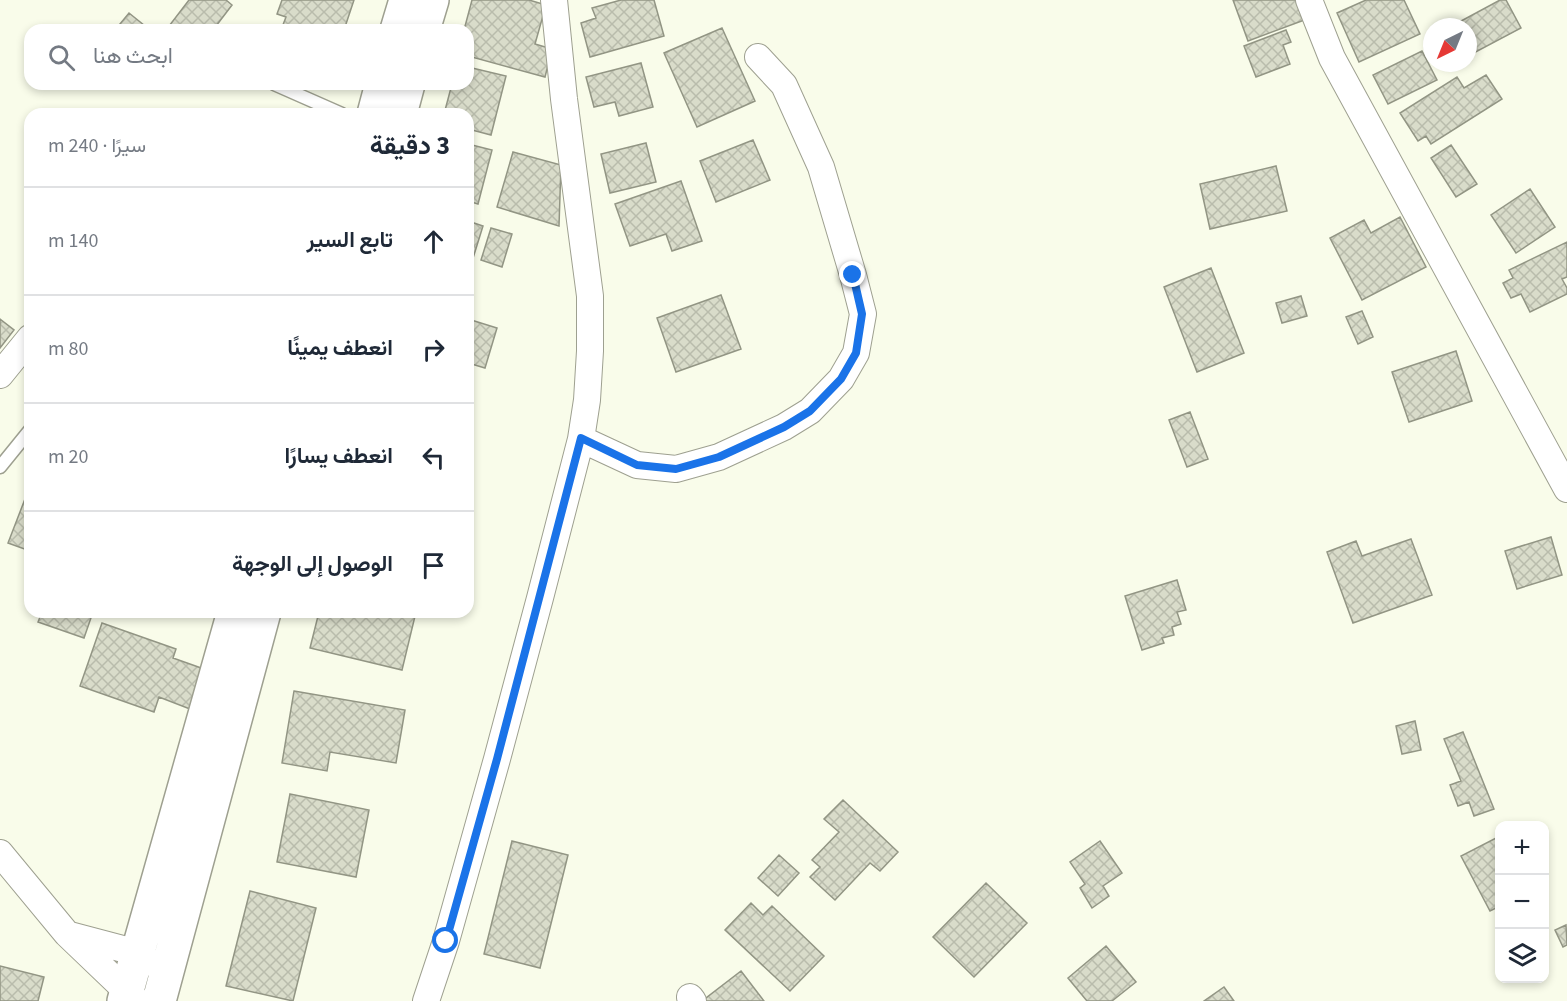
<!DOCTYPE html>
<html lang="ar">
<head>
<meta charset="utf-8">
<style>
  :root { --surface:#fff; --page:#f2f2f3; --text:#1f2937; --muted:#747a83; --line:#e0e1e3 }
  body { margin:0; font-family:"Source Sans 3",Vazirmatn,sans-serif; background:var(--page); color:var(--text); direction:rtl }
  .controls { position:absolute; right:18px; bottom:18px; display:grid; overflow:hidden; border-radius:12px; box-shadow:0 3px 9px #0003 }
  .controls button { width:54px; height:54px; display:grid; place-items:center; padding:0; border:0; border-bottom:2px solid var(--line); background:var(--surface); color:var(--text); font:30px sans-serif }
  .compass { position:absolute; left:1423px; top:18px; width:54px; height:54px; border-radius:50%; background:var(--surface); box-shadow:0 3px 9px #0003; rotate:223deg }
  .stop { position:absolute; width:18px; height:18px; margin:-14px; border:4px solid #1a73e8; border-radius:50%; background:#fff }
  .stop.end { background:#1a73e8; border-color:#fff; box-shadow:0 2px 6px #0008 }
  .list { margin:0; padding:0; list-style:none }
  h2 { display:flex; justify-content:space-between; align-items:center; height:78px; margin:0; padding:0 24px; font-size:26px }
  h2 small { font-size:20px; font-weight:400; color:var(--muted) }
  .list li { display:grid; grid-template-columns:39px 1fr auto; gap:18px; align-items:center; box-sizing:border-box; height:108px; padding:0 24px; border-top:2px solid var(--line) }
  .list b { display:block; font-size:22px; white-space:nowrap }
  .list em { font-size:20px; font-style:normal; color:var(--muted) }
  .icon { flex:none; width:33px; height:33px; fill:none; stroke:currentColor; stroke-width:2; stroke-linecap:round; stroke-linejoin:round }
  .map { position:relative; flex:none; width:1567px; height:1001px; overflow:hidden; direction:ltr }
  .search { position:absolute; background:var(--surface); box-shadow:0 3px 9px #0003; left:24px; top:24px; width:450px; height:66px; display:flex; align-items:center; gap:15px; box-sizing:border-box; padding:0 21px; border-radius:18px; color:var(--muted); font-size:22px }
  .panel { position:absolute; background:var(--surface); box-shadow:0 3px 9px #0003; left:24px; top:108px; width:450px; height:510px; border-radius:18px; direction:rtl }
  .map>svg:first-child { display:block }
  .building { fill:url(#building-cross-hatch); stroke:#929584; stroke-width:1.5 }
  .lines { fill:none; stroke-linecap:round; stroke-linejoin:round }
  .service-casing { stroke:#9ea090; stroke-width:15 }
  .minor-casing { stroke:#9ea090; stroke-width:28 }
  .secondary-casing { stroke:#9ea090; stroke-width:36 }
  .service { stroke:#fff; stroke-width:12 }
  .minor { stroke:#fff; stroke-width:26 }
  .secondary { stroke:#fff; stroke-width:33 }
  .route { stroke:#1a73e8; stroke-width:8 }
</style>
</head>
<body>
<div class="map">
<svg width="1567" height="1001" viewBox="0 0 1567 1001">
  <defs>
    <pattern id="building-cross-hatch" width="8" height="8" patternUnits="userSpaceOnUse" patternTransform="scale(1.5)"><rect width="8" height="8" fill="#d9dcca"/><path d="M0 0l8 8M0 8l8-8" fill="none" stroke="#b9bcac"/></pattern>
  </defs>
  <rect width="100%" height="100%" fill="#f9fcea"/>
  <path class="building" d="M189,0H226L232,5L213,30H166Z
    M282,0H354L344,30H281L286,17L277,14Z
    M472,0H529L546,5L535,44L552,49L545,77L468,56V30H464Z
    M621,0H654L664,36L590,57L581,23L596,18L592,8Z
    M1233,0H1299L1307,19L1248,41Z
    M1366,0H1404L1420,34L1359,62L1337,13Z
    M1500,0H1506L1521,28L1468,56V27H1450Z
    M129,13L150,30H115Z
    M722,28L755,101L697,127L664,53Z
    M1286,30L1291,42L1283,45L1290,64L1256,77L1244,46Z
    M1422,51L1437,80L1388,104L1373,75Z
    M641,63L653,107L619,116L615,102L594,107L586,77Z
    M468,67L506,76L491,135L468,129V114H444L452,84H468Z
    M1486,75L1502,99L1431,144L1426,136L1418,141L1400,113L1457,77L1464,88Z
    M753,140L770,180L716,202L700,161Z
    M646,143L656,182L610,193L601,154Z
    M468,144L492,150L478,204L468,201Z
    M1451,145L1477,184L1456,197L1431,158Z
    M513,152L561,165L559,226L497,207Z
    M1276,166L1287,211L1210,229L1200,184Z
    M681,181L702,241L672,251L666,234L630,246L615,204Z
    M1530,189L1555,227L1516,253L1491,215Z
    M1400,217L1426,267L1362,300L1330,238L1364,220L1371,233Z
    M468,221L483,226L469,271H468Z
    M491,228L512,234L502,267L481,260Z
    M1567,242V277L1562,279L1567,288V294L1530,312L1521,294L1511,298L1503,283L1513,278L1509,270Z
    M1211,268L1244,353L1197,372L1164,287Z
    M721,295L741,349L676,372L657,318Z
    M1301,296L1307,316L1282,323L1276,303Z
    M1362,311L1373,337L1358,344L1346,317Z
    M0,319L14,330L0,348Z
    M468,319L497,328L485,368L468,363Z
    M1456,351L1472,401L1409,422L1392,372Z
    M1190,412L1208,459L1187,467L1169,420Z
    M30,486V551L8,543Z
    M1551,537L1562,575L1517,589L1505,551Z
    M1411,539L1432,595L1353,623L1327,552L1356,541L1362,556Z
    M1177,580L1186,610L1177,612L1181,624L1172,627L1174,635L1162,638L1164,643L1142,650L1125,596Z
    M42,612H93L84,638L38,622Z
    M319,612H416L402,670L310,648Z
    M102,623L176,649L173,658L204,669L190,709L159,697L154,712L80,686Z
    M294,691L405,710L396,763L330,752L327,771L282,763Z
    M1415,721L1421,750L1402,754L1396,726Z
    M1463,732L1494,809L1474,816L1469,802L1458,806L1450,785L1461,781L1444,739Z
    M290,794L369,810L356,877L277,862Z
    M843,800L898,852L880,871L870,863L835,900L810,877L820,867L812,860L839,832L824,819Z
    M1500,836V906L1490,911L1461,856Z
    M512,841L568,855L540,968L484,954Z
    M1100,841L1122,873L1103,886L1109,896L1092,908L1080,888L1085,884L1070,862Z
    M779,855L799,873L778,896L758,878Z
    M986,883L1027,923L974,977L933,937Z
    M250,891L316,908L293,1001L226,986Z
    M751,903L763,915L772,906L824,956L790,991L725,930Z
    M1566,925L1567,945L1563,947L1555,930Z
    M1106,946L1136,982L1112,1001H1087L1068,978Z
    M0,966L44,977L38,1001H0Z
    M741,971L764,1001H702Z
    M1224,987L1234,1001H1204Z"/>
  <g class="lines">
    <defs>
      <path id="service" d="M274,84L342,114
        M0,467L30,430"/>
      <path id="minor" d="M1309,0L1332,58L1567,489
        M0,375L30,338
        M581,439L637,465L676,469L719,457L784,427L810,411L841,379L856,353L863,314L853,275L821,167L784,85L758,57
        M0,853L67,934L137,1001
        M70,935L138,953L151,963
        M690,997L693,1001
        M426,1001L446,941L497,759L540,598L581,439L587,400L590,351V296L564,99L554,0"/>
      <path id="secondary" d="M397,30L406,0
        M423,30L432,0
        M374,114L382,84
        M400,114L408,84
        M124,1001L234,612
        M159,1001L264,612"/>
    </defs>
    <use href="#service" class="service-casing"/>
    <use href="#minor" class="minor-casing"/>
    <use href="#secondary" class="secondary-casing"/>
    <use href="#service" class="service"/>
    <use href="#minor" class="minor"/>
    <use href="#secondary" class="secondary"/>
  </g>
  <g class="lines">
    <path class="route" d="M446,941L497,759L581,438L637,465L676,469L719,457L784,427L810,411L841,379L856,353L862,314L853,275"/>
  </g>
</svg>
<div class="controls">
<button>+</button>
<button>−</button>
<button><svg class="icon" aria-label="layers" viewBox="0 0 24 24"><path d="M12 4l9 5-9 5-9-5zM3 14l9 5 9-5"/></svg></button>
</div>
<svg class="compass" viewBox="-18 -18 36 36"><path d="M0-13l5 13h-10z" fill="#e53935"/><path d="M0 13l5-13h-10z" fill="#747a83"/></svg>
<div class="stop" style="left:446px;top:941px"></div>
<div class="stop end" style="left:853px;top:275px"></div>
<div class="search"><svg class="icon" aria-label="search" viewBox="0 0 24 24"><circle cx="10" cy="10" r="6"/><path d="M15 15l6 6"/></svg>ابحث هنا</div>
<section class="panel">
<h2>3 دقيقة<small>سيرًا · 240 m</small></h2>
<ul class="list">
<li><svg class="icon" aria-label="ahead" viewBox="0 0 24 24"><path d="M12 20V5M6 11l6-6 6 6"/></svg><div><b>تابع السير</b></div><em>140 m</em></li>
<li><svg class="icon" aria-label="right" viewBox="0 0 24 24"><path d="M7 20v-9h11M14 6l5 5-5 5"/></svg><div><b>انعطف يمينًا</b></div><em>80 m</em></li>
<li><svg class="icon" aria-label="left" viewBox="0 0 24 24"><path d="M17 20v-9H6M10 6l-5 5 5 5"/></svg><div><b>انعطف يسارًا</b></div><em>20 m</em></li>
<li><svg class="icon" aria-label="arrive" viewBox="0 0 24 24"><path d="M6 21V4h12l-3 4 3 4H6"/></svg><div><b>الوصول إلى الوجهة</b></div></li>
</ul>
</section>
</div>
</body>
</html>
